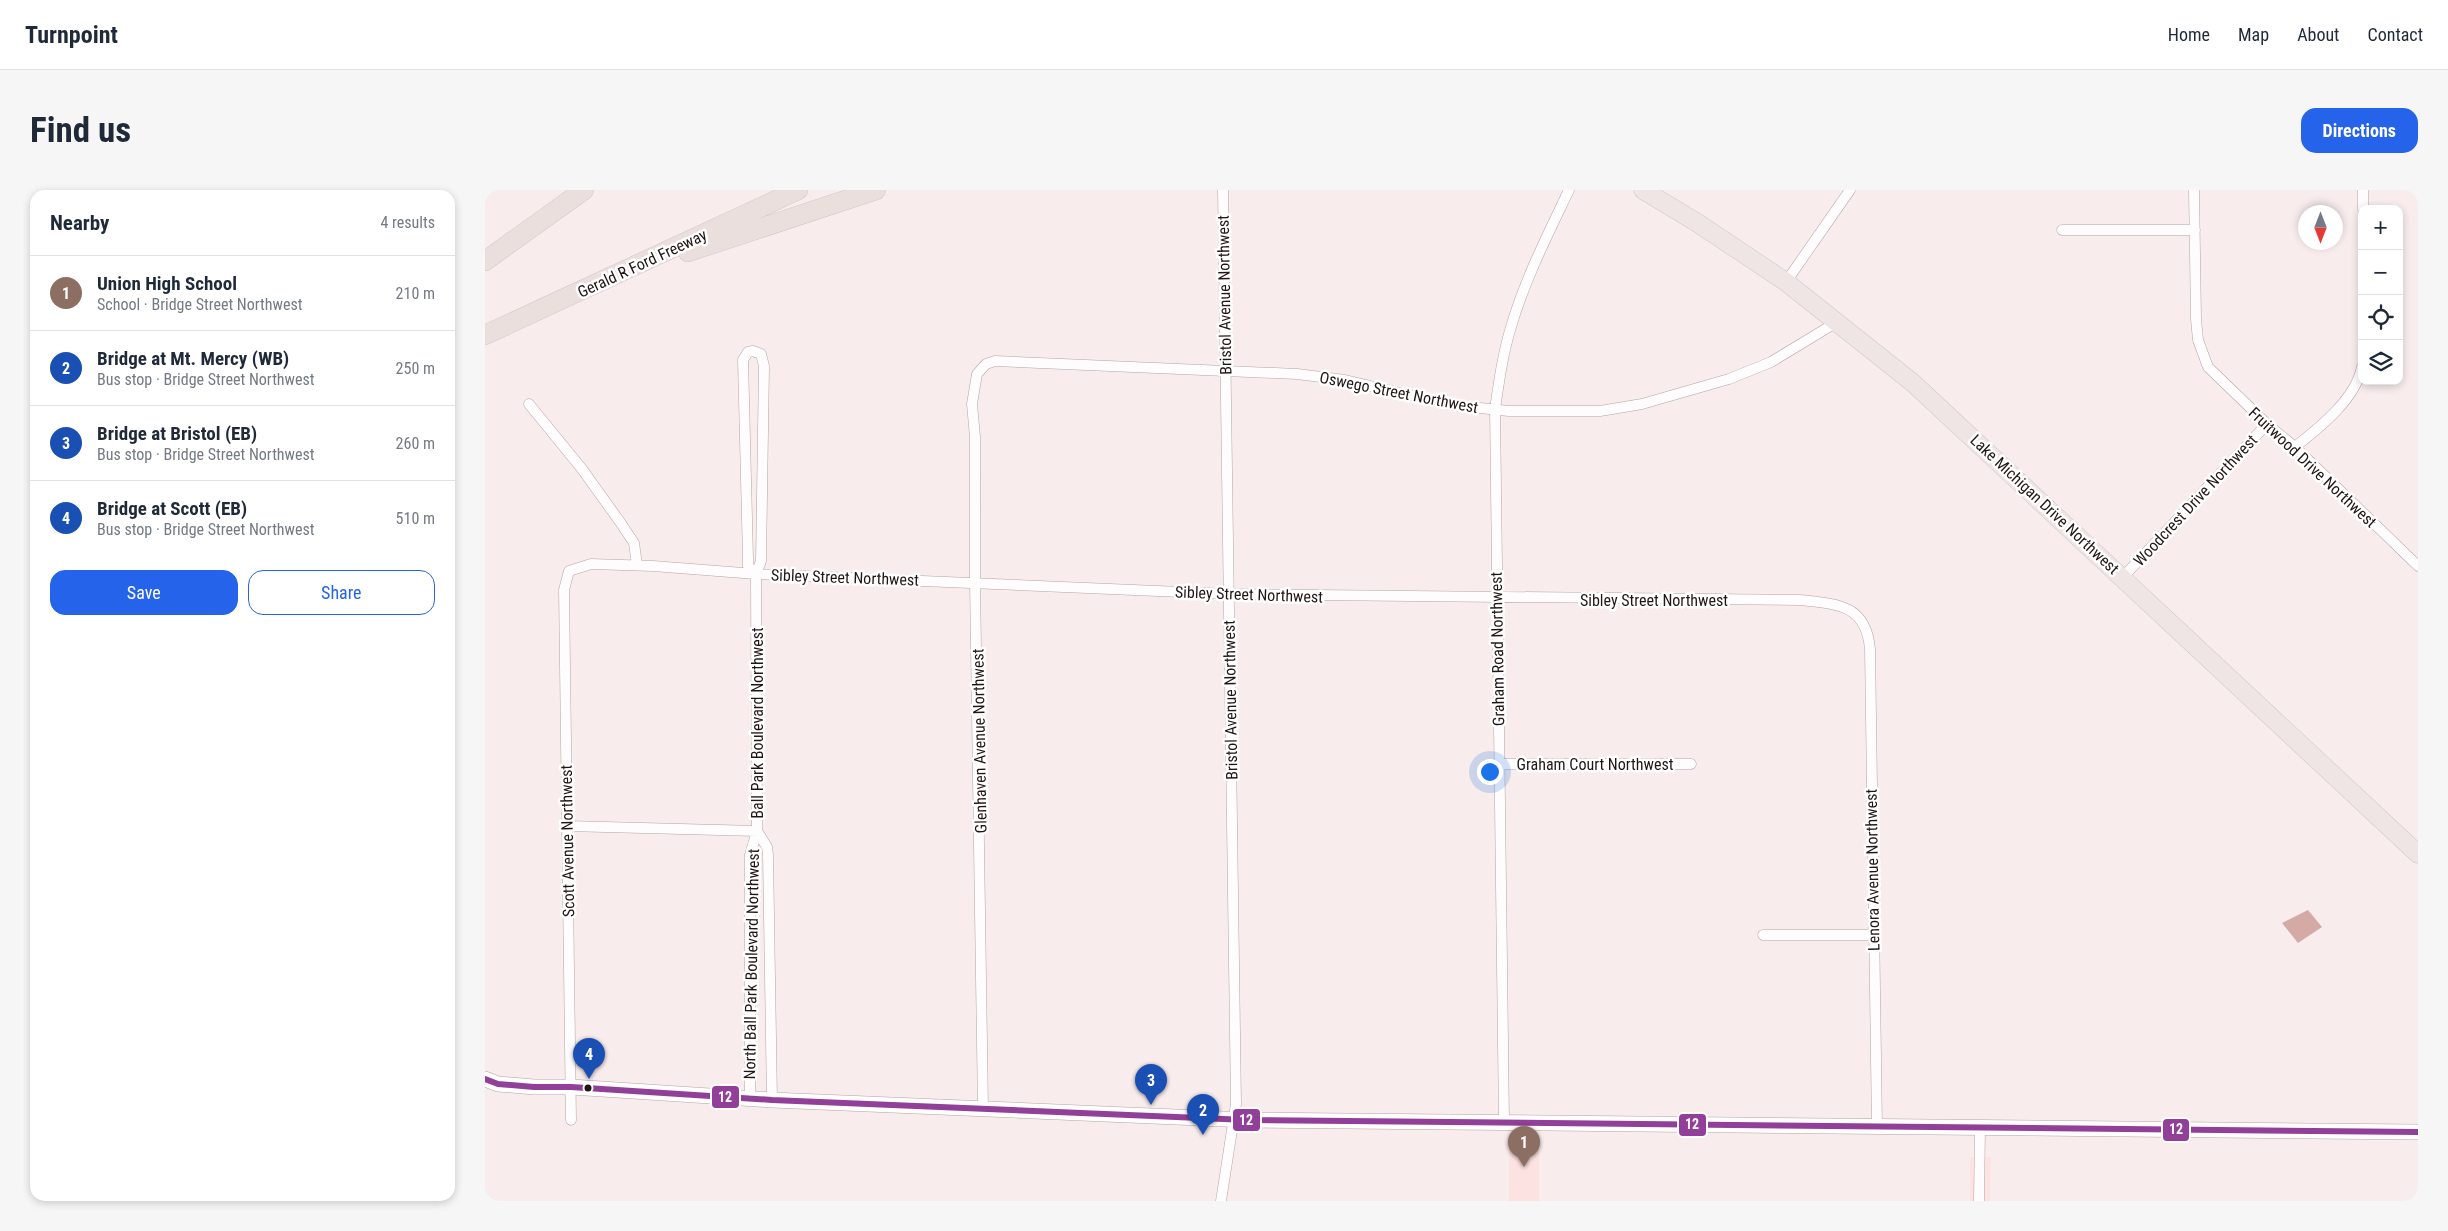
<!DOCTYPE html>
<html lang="en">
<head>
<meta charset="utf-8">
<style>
  :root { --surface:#fff; --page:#f6f6f7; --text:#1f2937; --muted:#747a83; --line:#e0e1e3; --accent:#2563eb }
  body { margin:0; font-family:"Roboto Condensed",sans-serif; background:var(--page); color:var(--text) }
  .controls { position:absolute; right:15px; top:15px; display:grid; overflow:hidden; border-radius:10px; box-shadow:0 2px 8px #0003 }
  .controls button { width:45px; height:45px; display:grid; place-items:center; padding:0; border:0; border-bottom:1px solid var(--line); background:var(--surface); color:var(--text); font:25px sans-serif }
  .compass { position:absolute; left:1813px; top:15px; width:45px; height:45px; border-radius:50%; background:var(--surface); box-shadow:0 2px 8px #0003; rotate:180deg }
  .you { position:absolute; left:1004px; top:581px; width:18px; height:18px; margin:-12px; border:4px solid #fff; border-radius:50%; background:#1a73e8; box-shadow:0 0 0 8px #1a73e833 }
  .badge { display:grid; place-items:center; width:32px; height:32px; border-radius:50%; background:var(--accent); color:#fff; font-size:16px; font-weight:700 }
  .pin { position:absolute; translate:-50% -41px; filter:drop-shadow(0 1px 2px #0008) }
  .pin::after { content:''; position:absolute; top:26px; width:18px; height:15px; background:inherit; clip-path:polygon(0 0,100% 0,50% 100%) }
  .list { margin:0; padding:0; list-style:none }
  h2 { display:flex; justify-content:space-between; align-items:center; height:65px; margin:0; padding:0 20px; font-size:21px }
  h2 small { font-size:16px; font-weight:400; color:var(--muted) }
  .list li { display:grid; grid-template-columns:32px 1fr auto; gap:15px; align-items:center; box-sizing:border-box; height:75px; padding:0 20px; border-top:1px solid var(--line) }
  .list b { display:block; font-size:19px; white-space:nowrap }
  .list p { margin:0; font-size:16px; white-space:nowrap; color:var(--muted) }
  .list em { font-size:16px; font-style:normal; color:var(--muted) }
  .actions { display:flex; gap:10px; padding:15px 20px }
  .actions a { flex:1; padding:11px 0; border:1px solid var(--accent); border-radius:15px; text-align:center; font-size:18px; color:var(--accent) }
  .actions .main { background:var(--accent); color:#fff }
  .icon { flex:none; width:28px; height:28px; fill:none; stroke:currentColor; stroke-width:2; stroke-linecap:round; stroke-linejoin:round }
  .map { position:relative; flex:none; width:1933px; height:1011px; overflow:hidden; border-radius:15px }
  header { display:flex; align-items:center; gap:30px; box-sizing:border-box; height:70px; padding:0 25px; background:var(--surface); border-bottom:1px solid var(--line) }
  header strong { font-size:24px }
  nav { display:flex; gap:28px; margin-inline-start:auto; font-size:18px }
  .intro { display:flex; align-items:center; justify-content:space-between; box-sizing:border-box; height:120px; padding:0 30px }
  h1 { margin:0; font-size:35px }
  .button { padding:12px 22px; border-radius:15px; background:var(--accent); color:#fff; font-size:18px; font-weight:700 }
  main { display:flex; gap:30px; padding:0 30px }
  aside { flex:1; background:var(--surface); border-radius:15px; box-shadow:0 2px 8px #0003 }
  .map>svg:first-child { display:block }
  .built { fill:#fce2e0 }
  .water { fill:#d5a9a5 }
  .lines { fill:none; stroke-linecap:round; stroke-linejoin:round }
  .minor-casing { stroke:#b2a6a6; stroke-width:11 }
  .secondary-casing { stroke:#b2a6a6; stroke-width:16 }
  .trunk-casing { stroke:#d0c9c9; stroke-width:19 }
  .motorway-casing { stroke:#d0c9c9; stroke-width:20 }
  .minor { stroke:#fefcfc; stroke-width:10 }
  .secondary { stroke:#fefcfc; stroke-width:15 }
  .trunk { stroke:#eee5e4; stroke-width:18 }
  .motorway { stroke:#ebdfde; stroke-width:19 }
  .bus-1-casing { stroke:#fff; stroke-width:10 }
  .bus-1 { stroke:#913f98; stroke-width:6 }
  .bus-dot { fill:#221615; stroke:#fff; stroke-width:2 }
  .labels { text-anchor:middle; stroke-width:5; stroke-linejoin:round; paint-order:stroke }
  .street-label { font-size:16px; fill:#221615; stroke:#fff }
  .line-badge { stroke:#fff; stroke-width:2 }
  .badge-label { font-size:14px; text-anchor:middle; font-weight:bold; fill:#fff }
</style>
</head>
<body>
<header>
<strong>Turnpoint</strong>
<nav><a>Home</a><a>Map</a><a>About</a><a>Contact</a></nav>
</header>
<div class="intro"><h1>Find us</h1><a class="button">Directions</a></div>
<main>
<aside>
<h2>Nearby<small>4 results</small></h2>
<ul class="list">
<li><span class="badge" style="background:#8d6e63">1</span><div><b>Union High School</b><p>School · Bridge Street Northwest</p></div><em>210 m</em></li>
<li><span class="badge" style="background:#1a4fb4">2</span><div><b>Bridge at Mt. Mercy (WB)</b><p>Bus stop · Bridge Street Northwest</p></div><em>250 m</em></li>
<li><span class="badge" style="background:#1a4fb4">3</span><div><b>Bridge at Bristol (EB)</b><p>Bus stop · Bridge Street Northwest</p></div><em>260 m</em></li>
<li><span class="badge" style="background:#1a4fb4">4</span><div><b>Bridge at Scott (EB)</b><p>Bus stop · Bridge Street Northwest</p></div><em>510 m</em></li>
</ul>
<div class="actions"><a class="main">Save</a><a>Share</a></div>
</aside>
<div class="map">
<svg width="1933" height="1011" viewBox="0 0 1933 1011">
  <rect width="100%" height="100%" fill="#f8ecec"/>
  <path class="built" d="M1024,944H1054V1011H1024Z
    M1485,967H1506L1505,1011H1485Z"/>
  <path class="water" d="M1823,720L1837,737L1813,753L1797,733Z"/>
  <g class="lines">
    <defs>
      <path id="minor" d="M1709,0L1711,129L1713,150L1723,177L1782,234L1810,257L1933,376
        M1878,0V19
        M1577,40H1710
        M1301,92L1365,0
        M44,214L97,279L135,332L149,353L152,375
        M1810,257C1835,237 1870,210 1877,177
        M271,384L276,371L279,176L276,164L268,161L263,162L258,170L263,368V376L271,384L272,641L282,657L283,665L287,910
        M1638,387L1782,234
        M1014,574H1206
        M82,636L272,641
        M1278,745H1388
        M265,909V665L272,641
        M498,919L490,392V247L487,214L492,184L501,174L510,171L812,184L860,190L966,215L1024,221H1115L1157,214L1244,189L1286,172L1352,132
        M86,930L79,400L84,381L106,374L168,376L271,384L743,404L1315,410C1352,414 1381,414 1385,459L1392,937
        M1019,932L1010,219C1014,191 1018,163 1026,137C1040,89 1063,44 1084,0
        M736,1011L751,914L738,0
        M1494,1011L1495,937"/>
      <path id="secondary" d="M0,889L13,894L49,897H86L287,910L762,930L1933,942"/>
      <path id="trunk" d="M1158,0L1211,32L1301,92L1428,193L1933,664"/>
      <path id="motorway" d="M203,62L391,0
        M0,71L99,0
        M0,145L313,0"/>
    </defs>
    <use href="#minor" class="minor-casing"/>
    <use href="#secondary" class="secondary-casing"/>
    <use href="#trunk" class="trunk-casing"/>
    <use href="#motorway" class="motorway-casing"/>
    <use href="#minor" class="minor"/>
    <use href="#secondary" class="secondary"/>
    <use href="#trunk" class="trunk"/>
    <use href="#motorway" class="motorway"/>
    <defs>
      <path id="bus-1" d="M0,889L13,894L49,897H86L287,910L762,930L1933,942"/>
    </defs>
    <use href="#bus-1" class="bus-1-casing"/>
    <use href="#bus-1" class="bus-1"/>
  </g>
  <circle class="bus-dot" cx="103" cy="898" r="4.5"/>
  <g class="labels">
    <g class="street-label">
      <text transform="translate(157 73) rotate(-25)" y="6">Gerald R Ford Freeway</text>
      <text transform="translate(739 105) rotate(-91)" y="6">Bristol Avenue Northwest</text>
      <text transform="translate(914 202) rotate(11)" y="6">Oswego Street Northwest</text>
      <text transform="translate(1828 277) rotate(43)" y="6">Fruitwood Drive Northwest</text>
      <text transform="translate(1710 310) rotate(-47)" y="6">Woodcrest Drive Northwest</text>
      <text transform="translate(1560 314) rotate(43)" y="6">Lake Michigan Drive Northwest</text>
      <text transform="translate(360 387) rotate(2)" y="6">Sibley Street Northwest</text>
      <text transform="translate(764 404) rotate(2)" y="6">Sibley Street Northwest</text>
      <text x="1169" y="416">Sibley Street Northwest</text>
      <text transform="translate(1012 459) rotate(-91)" y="6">Graham Road Northwest</text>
      <text transform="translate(745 510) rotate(-91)" y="6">Bristol Avenue Northwest</text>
      <text transform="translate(272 533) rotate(-90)" y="6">Ball Park Boulevard Northwest</text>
      <text transform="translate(494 551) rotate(-91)" y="6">Glenhaven Avenue Northwest</text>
      <text x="1110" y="580">Graham Court Northwest</text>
      <text transform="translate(82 651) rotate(-91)" y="6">Scott Avenue Northwest</text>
      <text transform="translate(1387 680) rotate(-91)" y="6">Lenora Avenue Northwest</text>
      <text transform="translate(266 774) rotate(-89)" y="6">North Ball Park Boulevard Northwest</text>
    </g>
  </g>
  <g class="line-badge">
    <rect x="226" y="895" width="29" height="24" rx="5" fill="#913f98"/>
    <rect x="747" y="918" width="29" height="24" rx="5" fill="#913f98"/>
    <rect x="1193" y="923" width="29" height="24" rx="5" fill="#913f98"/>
    <rect x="1677" y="928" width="28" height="24" rx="5" fill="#913f98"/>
  </g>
  <g class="badge-label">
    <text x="240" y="912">12</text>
    <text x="761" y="935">12</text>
    <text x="1207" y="939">12</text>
    <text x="1691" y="944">12</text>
  </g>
</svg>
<div class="controls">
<button>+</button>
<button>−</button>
<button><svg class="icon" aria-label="locate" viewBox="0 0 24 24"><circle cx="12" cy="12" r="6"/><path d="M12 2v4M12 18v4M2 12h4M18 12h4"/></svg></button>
<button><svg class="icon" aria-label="layers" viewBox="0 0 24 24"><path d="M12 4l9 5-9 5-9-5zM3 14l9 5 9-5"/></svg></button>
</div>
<svg class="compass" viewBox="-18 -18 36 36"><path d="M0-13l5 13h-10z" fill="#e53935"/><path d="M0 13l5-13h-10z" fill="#747a83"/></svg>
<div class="you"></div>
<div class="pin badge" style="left:1039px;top:977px;background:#8d6e63">1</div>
<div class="pin badge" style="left:718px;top:945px;background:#1a4fb4">2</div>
<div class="pin badge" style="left:666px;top:915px;background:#1a4fb4">3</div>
<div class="pin badge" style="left:104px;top:889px;background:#1a4fb4">4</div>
</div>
</main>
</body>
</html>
